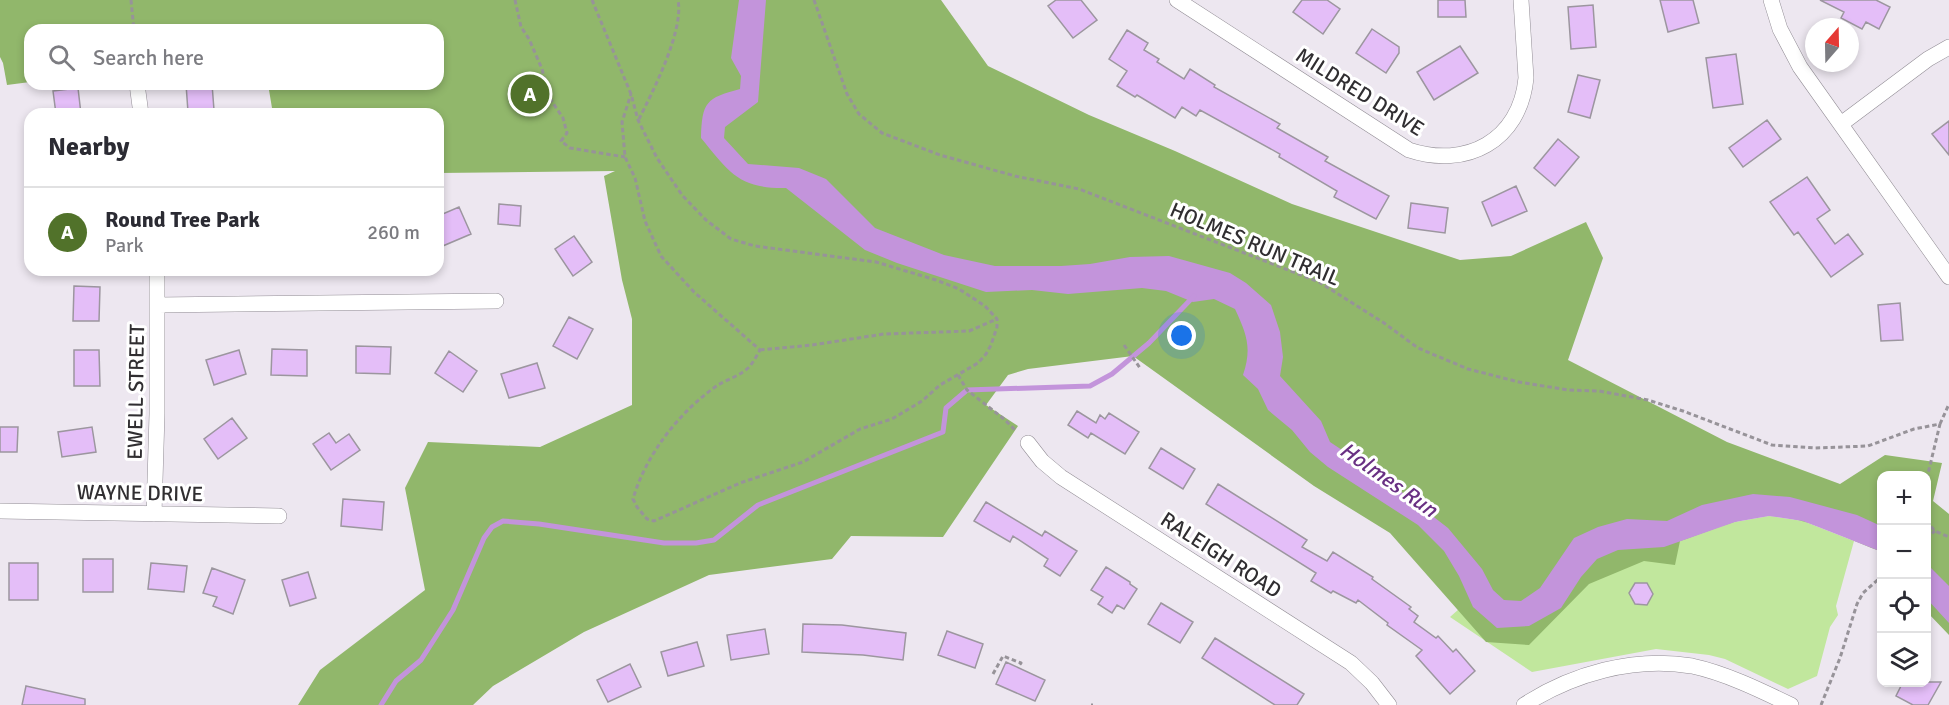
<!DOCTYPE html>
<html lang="en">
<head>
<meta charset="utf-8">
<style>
  :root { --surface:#fff; --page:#f2f2f3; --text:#2b2b33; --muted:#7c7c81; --line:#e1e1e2; --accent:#51722a }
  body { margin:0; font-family:Signika,sans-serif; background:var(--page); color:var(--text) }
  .controls { position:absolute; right:18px; bottom:18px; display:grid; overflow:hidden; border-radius:12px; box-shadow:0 3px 9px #0003 }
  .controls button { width:54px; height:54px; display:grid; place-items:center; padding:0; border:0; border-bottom:2px solid var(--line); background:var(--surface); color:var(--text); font:30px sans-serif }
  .compass { position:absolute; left:1805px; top:18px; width:54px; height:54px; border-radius:50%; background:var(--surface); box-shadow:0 3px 9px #0003; rotate:20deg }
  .you { position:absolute; left:1182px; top:336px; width:21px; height:21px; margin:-15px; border:4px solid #fff; border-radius:50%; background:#1a73e8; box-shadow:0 0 0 9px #1a73e833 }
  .badge { display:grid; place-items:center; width:39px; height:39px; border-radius:50%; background:var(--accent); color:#fff; font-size:20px; font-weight:700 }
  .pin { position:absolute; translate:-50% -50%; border:3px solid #fff; box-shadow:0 2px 6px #0006 }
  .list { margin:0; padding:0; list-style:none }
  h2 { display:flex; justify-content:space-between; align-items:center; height:78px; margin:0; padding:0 24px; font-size:26px }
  h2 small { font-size:20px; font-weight:400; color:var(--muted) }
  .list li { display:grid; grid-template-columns:39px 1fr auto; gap:18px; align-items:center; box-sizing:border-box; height:90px; padding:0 24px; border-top:2px solid var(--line) }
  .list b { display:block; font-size:22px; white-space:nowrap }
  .list p { margin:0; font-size:20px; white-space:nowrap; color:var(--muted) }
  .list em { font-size:20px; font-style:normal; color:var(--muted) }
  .icon { flex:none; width:33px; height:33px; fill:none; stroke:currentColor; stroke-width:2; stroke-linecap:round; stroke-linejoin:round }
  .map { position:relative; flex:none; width:1949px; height:705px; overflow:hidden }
  .search { position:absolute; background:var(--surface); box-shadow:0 3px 9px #0003; left:24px; top:24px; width:420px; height:66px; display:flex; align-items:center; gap:15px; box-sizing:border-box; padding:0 21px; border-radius:18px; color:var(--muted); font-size:22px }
  .panel { position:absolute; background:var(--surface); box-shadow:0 3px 9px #0003; left:24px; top:108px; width:420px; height:168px; border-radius:18px }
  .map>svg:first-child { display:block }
  .green { fill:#c1e79d }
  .forest { fill:#91b76b }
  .water { fill:#c394db }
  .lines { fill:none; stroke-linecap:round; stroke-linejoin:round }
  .stream { stroke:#c394db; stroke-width:5 }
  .building { fill:#e4bef8; stroke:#9c969f; stroke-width:1.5 }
  .street-casing { stroke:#928d95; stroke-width:16 }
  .path { stroke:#979399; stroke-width:3; stroke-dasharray:4.5 3; stroke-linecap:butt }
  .street { stroke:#fff; stroke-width:15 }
  .labels { text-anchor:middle; stroke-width:6; stroke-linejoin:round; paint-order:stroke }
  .street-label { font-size:21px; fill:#302e31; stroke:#fff }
  .water-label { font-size:22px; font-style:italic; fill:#693083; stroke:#fff }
</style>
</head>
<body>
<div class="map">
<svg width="1949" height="705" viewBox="0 0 1949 705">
  <rect width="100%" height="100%" fill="#ede7f0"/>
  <path class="green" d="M1769,516L1803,521L1854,541L1836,606L1838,615L1830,627L1817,676L1788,689L1725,659L1709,655L1656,649L1532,672L1450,617L1486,585L1735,522Z"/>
  <path class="forest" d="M0,0H941L988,66L1089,115L1175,151L1292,204L1460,260L1511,256L1586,222L1603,258L1568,360L1727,442L1840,484L1885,455L1942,463L1933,501L1949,514V635L1927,612L1926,476H1882L1881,557L1877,550C1843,537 1807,517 1770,516C1744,515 1705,533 1680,541L1675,565L1644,561L1589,584L1529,645L1486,642L1390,533L1314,486L1133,356L1028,369L1008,375L986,405L1018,426L943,537L851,536L832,559L709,575L584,632L493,686L473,705H298L320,670L425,590L405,488L428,442L540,447L632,405V319L622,280L604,176L615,171L438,173V114H273L268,84H438V30H30V82L7,85L3,63L0,57Z"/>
  <path class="water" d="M739,0H766L758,102L725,127L724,138L748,164L799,168L826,179L875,228L944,255L995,266H1061L1090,264L1130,257L1169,256L1230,273L1246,283L1271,305L1280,332L1283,357L1280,376L1321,421L1330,442L1381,476L1448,528L1482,569L1493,590L1504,600L1521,601L1540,588L1574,538L1598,527L1627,519L1667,521L1702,505L1753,494L1790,497L1857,515L1881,526V554L1877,550L1803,521L1769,516L1735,522L1664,547L1618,550L1597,559L1581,577L1561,608L1529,626L1497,628L1473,607L1459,576L1444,551L1418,525L1328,467L1310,452L1292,430L1268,410L1258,389L1243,375C1252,348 1247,335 1235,309L1214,299L1193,302L1166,291L1142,288L1068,294L1032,290L986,292L897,263L865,250L786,188C739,189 729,172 701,138C702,102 706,98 740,89L741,76L731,58Z
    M1927,564L1949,586V623L1927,599Z"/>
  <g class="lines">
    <path class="stream" d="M381,705L396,681L421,660L453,610L484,538L492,527L503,521L539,524L664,543H696L714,540L758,505L943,432L946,408L967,390L1090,386L1112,374L1149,343L1194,296"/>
  </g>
  <path class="building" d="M1056,0H1081L1097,20L1073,38L1048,6Z
    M1302,0H1327L1340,9L1323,34L1293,12Z
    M1438,0H1465L1466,17H1438Z
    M1660,0H1693L1699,23L1668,32Z
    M1820,0H1876L1890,7L1879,29L1866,22L1862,29L1841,18L1844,12Z
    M1593,5L1596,47L1571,49L1568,7Z
    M1372,29L1399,47V53L1386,73L1356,53Z
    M1127,30L1148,43L1144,50L1159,59L1157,62L1184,79L1190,69L1215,85L1214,87L1280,124L1277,128L1328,157L1325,161L1389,196L1376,219L1334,197L1337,191L1279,157L1280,154L1200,110L1196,116L1182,107L1175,118L1137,95L1135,97L1117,86L1127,71L1109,59Z
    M1460,46L1478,73L1434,100L1417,72Z
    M1736,54L1743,104L1713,108L1706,58Z
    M1578,75L1600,80L1590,118L1568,112Z
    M186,84H212L214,110L188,112Z
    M78,88L81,114H56L53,91Z
    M1767,120L1781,139L1743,167L1729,148Z
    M1949,121V155L1932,134Z
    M1558,139L1579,157L1555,186L1534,168Z
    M1807,177L1830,210L1817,219L1835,244L1848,234L1863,254L1831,277L1798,232L1794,235L1770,202Z
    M1516,186L1527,211L1492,226L1482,202Z
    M1411,203L1448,208L1445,233L1408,228Z
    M499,204L521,206L520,226L498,224Z
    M459,207L471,234L438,248V216Z
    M574,236L592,262L573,276L555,249Z
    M74,286L100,287L99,321H73Z
    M1900,303L1903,340L1881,341L1878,305Z
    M569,317L593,329L577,359L553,346Z
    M356,346L391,347L390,374L356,373Z
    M272,349L307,350V376L271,375Z
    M74,350H99L100,386H74Z
    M239,350L246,374L214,385L206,360Z
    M449,351L477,371L463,392L435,373Z
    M537,363L545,388L509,398L501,374Z
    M1077,411L1096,423L1100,415L1105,419L1109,413L1139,432L1125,454L1091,433L1088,438L1068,425Z
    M232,418L247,438L218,459L204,439Z
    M0,427H18L17,452H0Z
    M92,427L96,452L62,457L58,432Z
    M329,433L336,443L349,434L360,450L331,470L313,444Z
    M1161,448L1195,469L1183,489L1149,468Z
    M1218,484L1307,540L1302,547L1327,561L1333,552L1373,577L1372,579L1411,607L1409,609L1418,616L1414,622L1436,638L1438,636L1453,652L1456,649L1475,671L1450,694L1416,656L1422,650L1387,625L1388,623L1358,600L1356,603L1333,591L1331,593L1311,581L1316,573L1206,504Z
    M343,499L384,502L382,530L341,526Z
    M986,502L1042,536L1045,531L1077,551L1060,576L1044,566L1048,559L1013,536L1010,542L974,521Z
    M83,559H113V592H83Z
    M9,563H38V600H9Z
    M151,563L187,566L184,592L148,589Z
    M1106,567L1130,582V584L1137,589L1124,609L1117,605L1112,613L1098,604L1103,597L1091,590Z
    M212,568L245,580L233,614L213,606L217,597L203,593Z
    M308,572L316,598L290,606L282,580Z
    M1635,583H1647L1653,594L1647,605L1635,604L1629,593Z
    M1161,603L1193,622L1180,643L1148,624Z
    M803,624L842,625L906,633L903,660L863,655L802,652Z
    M765,629L769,654L731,660L727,635Z
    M947,631L983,644L975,668L938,655Z
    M1215,638L1304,694L1297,705H1275L1202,658Z
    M697,642L704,666L668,676L661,652Z
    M1006,662L1045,680L1035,701L996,684Z
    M630,664L641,687L608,702L597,680Z
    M1903,682H1941L1928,705H1913L1896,696Z
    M26,686L85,699V705H22Z"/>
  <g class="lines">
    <defs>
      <path id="street" d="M1177,0L1409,150C1466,169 1520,141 1526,78L1521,0
        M1771,0L1780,29L1800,67L1949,277
        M137,84L141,114
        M1841,124L1928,59L1949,47
        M158,305L496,301
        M1028,443L1042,461L1061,477L1351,663L1372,683L1389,705
        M0,511L279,516
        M154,514L157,414V270
        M1524,705C1572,674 1634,656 1692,666C1725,673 1760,690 1791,705"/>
    </defs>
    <use href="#street" class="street-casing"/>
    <path class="path" d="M131,0L134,30
      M515,0L521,27L529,39L542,69L549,97L563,118L567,133L561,141L570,148L625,157
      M592,0L631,94L638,120L657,158L682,195L706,220L731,239L755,246L876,262L936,280L959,289L985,306L997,319V327L991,345L986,354L978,363L940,385L922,401L892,419L860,429L803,462L740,483L654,521L647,519L637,507L633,499C646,454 680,411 718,385C728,379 742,375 750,366C754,361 757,355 760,350L694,292L661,256L645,221L635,178L625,157L622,122L631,94
      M814,0L847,94L859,114L882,133L940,155L1015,176L1079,189L1319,282L1384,323L1418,348L1468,369L1519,382L1568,390L1599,391L1648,400L1683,411L1772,445L1815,448L1868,446L1914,429L1940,424L1926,482
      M639,119C653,91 684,31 678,0
      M1124,345L1140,368
      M760,350L812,345L884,334L969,331L997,319
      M958,375L967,390L1004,419L1016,431
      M1940,424L1949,404
      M1926,521L1935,531L1949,537
      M1926,538L1935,531
      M993,674L1003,656L1021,663L1018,667
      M1091,705H1093
      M1821,705L1840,658L1857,604L1863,593L1882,576"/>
    <use href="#street" class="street"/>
  </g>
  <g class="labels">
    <g class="street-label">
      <text transform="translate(1360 92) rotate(32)" y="7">MILDRED DRIVE</text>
      <text transform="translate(1255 244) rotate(23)" y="7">HOLMES RUN TRAIL</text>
      <text transform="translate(136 392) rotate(-89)" y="7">EWELL STREET</text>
      <text transform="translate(140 493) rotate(1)" y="7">WAYNE DRIVE</text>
      <text transform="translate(1221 555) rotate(33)" y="7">RALEIGH ROAD</text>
    </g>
    <g class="water-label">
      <text transform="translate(1389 479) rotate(35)" y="8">Holmes Run</text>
    </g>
  </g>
</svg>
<div class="controls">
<button>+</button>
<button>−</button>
<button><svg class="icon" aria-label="locate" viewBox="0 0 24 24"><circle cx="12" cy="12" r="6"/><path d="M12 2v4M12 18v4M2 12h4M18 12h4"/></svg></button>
<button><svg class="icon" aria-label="layers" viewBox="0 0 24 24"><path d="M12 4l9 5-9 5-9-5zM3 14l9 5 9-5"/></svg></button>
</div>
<svg class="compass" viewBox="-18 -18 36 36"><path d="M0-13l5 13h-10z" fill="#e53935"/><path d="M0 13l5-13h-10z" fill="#7c7c81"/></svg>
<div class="you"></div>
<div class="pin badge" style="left:530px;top:94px">A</div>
<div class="search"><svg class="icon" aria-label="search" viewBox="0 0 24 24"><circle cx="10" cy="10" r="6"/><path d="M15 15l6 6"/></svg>Search here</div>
<section class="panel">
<h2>Nearby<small></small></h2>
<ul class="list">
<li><span class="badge">A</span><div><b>Round Tree Park</b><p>Park</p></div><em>260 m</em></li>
</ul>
</section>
</div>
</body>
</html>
